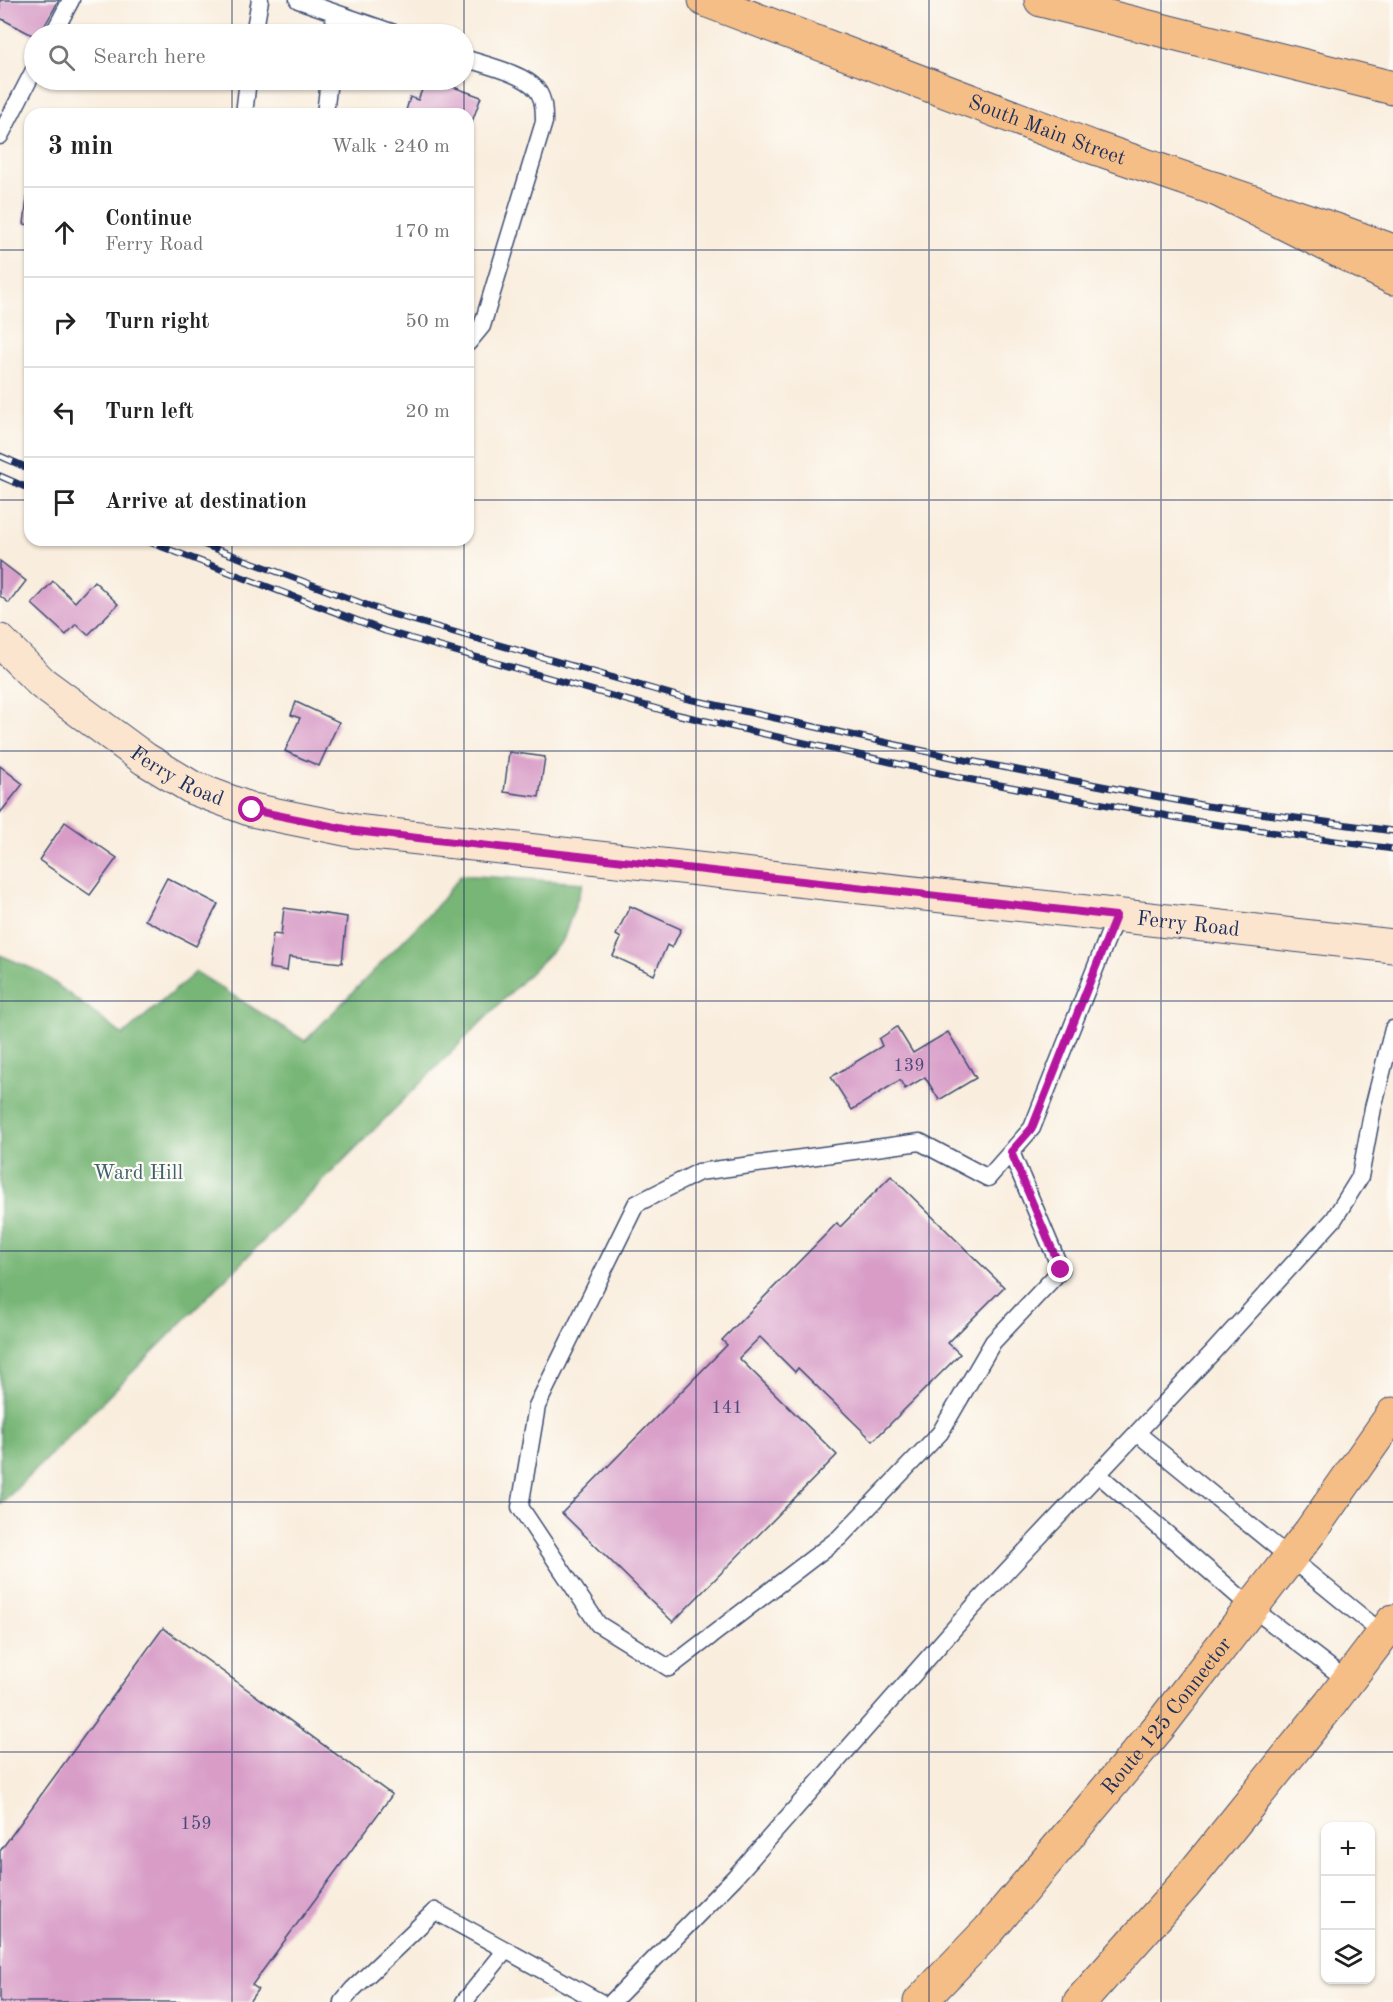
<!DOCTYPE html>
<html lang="en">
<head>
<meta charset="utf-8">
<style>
  :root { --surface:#fff; --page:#f2f2f2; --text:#222; --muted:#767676; --line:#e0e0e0 }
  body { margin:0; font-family:"Old Standard TT",serif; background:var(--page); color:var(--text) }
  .controls { position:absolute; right:18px; bottom:18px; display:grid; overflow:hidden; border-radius:12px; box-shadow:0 2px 4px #0004 }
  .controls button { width:54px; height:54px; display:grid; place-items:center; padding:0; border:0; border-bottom:2px solid var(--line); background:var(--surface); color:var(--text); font:30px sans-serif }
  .stop { position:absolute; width:18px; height:18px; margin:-14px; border:4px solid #b5179e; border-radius:50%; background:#fff }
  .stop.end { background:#b5179e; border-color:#fff; box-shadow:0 2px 6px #0008 }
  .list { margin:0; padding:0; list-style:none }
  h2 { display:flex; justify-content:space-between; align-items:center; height:78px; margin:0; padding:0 24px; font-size:26px }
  h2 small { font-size:20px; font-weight:400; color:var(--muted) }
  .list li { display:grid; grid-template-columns:39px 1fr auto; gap:18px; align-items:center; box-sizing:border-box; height:90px; padding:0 24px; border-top:2px solid var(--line) }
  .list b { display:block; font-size:22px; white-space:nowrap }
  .list p { margin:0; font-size:20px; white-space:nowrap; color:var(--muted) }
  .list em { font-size:20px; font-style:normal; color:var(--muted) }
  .icon { flex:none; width:33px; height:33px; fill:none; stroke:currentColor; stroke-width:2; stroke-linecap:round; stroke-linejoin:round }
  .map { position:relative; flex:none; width:1393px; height:2002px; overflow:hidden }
  .search { position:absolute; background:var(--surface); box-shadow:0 2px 4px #0004; left:24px; top:24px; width:450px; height:66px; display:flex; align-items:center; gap:15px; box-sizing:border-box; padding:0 21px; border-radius:33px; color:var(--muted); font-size:22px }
  .panel { position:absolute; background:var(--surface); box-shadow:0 2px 4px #0004; left:24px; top:108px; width:450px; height:438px; border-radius:18px }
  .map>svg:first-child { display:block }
  .forest { fill:#77b676; stroke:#49726a; stroke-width:1.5 }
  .building { fill:#d89cc7 }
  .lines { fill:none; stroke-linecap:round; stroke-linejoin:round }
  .lane-casing { stroke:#3c4c71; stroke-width:19 }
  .secondary-casing { stroke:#3c4c71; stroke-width:35 }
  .primary-casing { stroke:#3c4c71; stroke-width:35 }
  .highway-casing { stroke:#3c4c71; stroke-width:35 }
  .lane { stroke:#fff; stroke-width:16 }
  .secondary { stroke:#fbe5cf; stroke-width:33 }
  .primary { stroke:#f6be87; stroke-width:33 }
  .highway { stroke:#f6be87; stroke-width:33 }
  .rail-casing { stroke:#1b2f5e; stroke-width:7 }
  .rail { stroke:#fdfcf7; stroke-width:4.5; stroke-dasharray:14; stroke-linecap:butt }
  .route { stroke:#b5179e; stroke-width:8 }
  .grid { fill:none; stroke:#1b2f5e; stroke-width:1.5; stroke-opacity:0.55 }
  .labels { text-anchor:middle; stroke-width:4.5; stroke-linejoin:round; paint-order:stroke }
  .number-label { font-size:18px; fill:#4a4a78 }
  .street-label { font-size:21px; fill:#1b2f5e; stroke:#fdfcf7 }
  .park-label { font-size:21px; fill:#3f616b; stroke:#fdfcf7 }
</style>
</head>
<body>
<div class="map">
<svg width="1393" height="2002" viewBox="0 0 1393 2002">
  <rect width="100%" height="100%" fill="#fdfcf7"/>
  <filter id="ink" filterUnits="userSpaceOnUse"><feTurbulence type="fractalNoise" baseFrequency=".0167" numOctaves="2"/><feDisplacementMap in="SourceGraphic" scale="12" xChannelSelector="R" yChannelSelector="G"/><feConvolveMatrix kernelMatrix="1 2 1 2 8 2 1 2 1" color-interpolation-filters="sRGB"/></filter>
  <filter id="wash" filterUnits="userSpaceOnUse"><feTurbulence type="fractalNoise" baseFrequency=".008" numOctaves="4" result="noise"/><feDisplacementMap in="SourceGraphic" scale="24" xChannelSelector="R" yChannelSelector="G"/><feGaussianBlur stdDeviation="1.35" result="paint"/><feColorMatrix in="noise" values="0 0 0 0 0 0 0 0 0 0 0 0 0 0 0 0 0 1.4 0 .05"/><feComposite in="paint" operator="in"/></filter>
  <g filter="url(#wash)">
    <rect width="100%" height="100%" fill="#f9eddd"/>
    <path class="forest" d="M461,875L583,883L563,940L0,1505V955L40,972L123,1035L196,972L305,1041L436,907Z"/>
    <g id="blocks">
      <path class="building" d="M0,0H59L40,34H34V36L0,18Z
        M426,80H434L481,97L468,133V114H405L410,97L418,100Z
        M29,182H30V225L24,224Z
        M0,561L26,581L9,603L0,596Z
        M53,581L75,602L94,581L118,604L88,635L76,624L66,635L32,604Z
        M296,702L339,722L319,766L285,751L300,718L291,715Z
        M509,752L545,757L539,797L504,792Z
        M0,766L23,784L0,813Z
        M65,822L117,858L90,895L39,860Z
        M167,878L218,904L196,946L145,920Z
        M630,906L681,929L672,948L667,945L654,975L613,956L621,938L616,935Z
        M284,908L347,917L342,963L289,957L287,971L269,968L273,934L281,935Z
        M897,1027L913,1053L948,1032L976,1078L939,1100L925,1077L905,1089L900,1080L852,1110L831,1077L882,1046L879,1039Z
        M891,1176L1004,1287L948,1343L960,1354L873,1441L798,1368L795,1372L760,1337L739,1358L837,1455L673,1622L562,1513L727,1345L722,1340L837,1223L840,1227Z
        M163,1628L392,1795L252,1985L258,1989L249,2002H0V1851Z"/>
    </g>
  </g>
  <g filter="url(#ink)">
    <use href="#blocks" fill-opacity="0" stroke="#3c4c71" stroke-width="1.5"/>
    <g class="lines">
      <defs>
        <path id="lane" d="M298,0L397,34
          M53,34L71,0
          M254,34L260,0
          M333,34L335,13
          M464,58C482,64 526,74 537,90C544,99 544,111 544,122L482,326L468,343
          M244,114L248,80
          M325,114L329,80
          M0,136L34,70
          M1011,1152L1061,1270L993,1342L940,1433L839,1538L669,1668L598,1624L520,1507L537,1406L636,1204L699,1172L920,1142L988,1178L1032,1128L1116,916
          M1137,1433L1383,1634
          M1098,1474L1252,1608L1348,1681
          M342,2002L353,1989L435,1911L600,2002
          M464,2002L506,1950
          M612,2002L734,1878L973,1607L1212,1353L1334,1219L1360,1177L1373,1108L1393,1029"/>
        <g id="secondary">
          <path id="s1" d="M0,641L42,683L145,759L193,788L252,810L355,831L1393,946"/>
        </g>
        <g id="primary">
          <path id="s2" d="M705,0L1092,147L1333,229L1393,251"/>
          <path d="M1041,0L1393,88"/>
        </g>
        <g id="highway">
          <path d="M1216,189L1393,278"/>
          <path id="s3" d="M920,2002L989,1930L1159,1727L1310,1532L1393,1414"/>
          <path d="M1080,2002L1185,1884L1330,1704L1393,1621"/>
        </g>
      </defs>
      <use href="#lane" class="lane-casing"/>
      <use href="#secondary" class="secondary-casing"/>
      <use href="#primary" class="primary-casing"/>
      <use href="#highway" class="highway-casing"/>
      <use href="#lane" class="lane"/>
      <use href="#secondary" class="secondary"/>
      <use href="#primary" class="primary"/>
      <use href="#highway" class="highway"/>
      <defs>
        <path id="rail" d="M0,456L30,469
          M0,476L30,489
          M144,540L385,631L675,714L962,778L1206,823L1393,849
          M192,540L388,613L684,698L965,760L1207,806L1393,831"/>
      </defs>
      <use href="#rail" class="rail-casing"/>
      <use href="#rail" class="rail"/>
    </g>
  </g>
  <g class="lines" filter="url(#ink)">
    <path class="route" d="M252,810L355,831L1116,916L1032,1128L1011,1152L1061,1270"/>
  </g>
  <path class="grid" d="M232,0V34M464,0V114M696,0V2002M929,0V2002M1161,0V2002M232,80V114M0,250H30M468,250H1393M0,500H30M468,500H1393M232,540V2002M464,540V2002M0,751H1393M0,1001H1393M0,1251H1393M0,1502H1393M0,1752H1393"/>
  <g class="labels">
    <g class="number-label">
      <text x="909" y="1071">139</text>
      <text x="727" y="1413">141</text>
      <text x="196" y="1829">159</text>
    </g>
    <g class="street-label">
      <text dy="7" stroke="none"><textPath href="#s2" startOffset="366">South Main Street</textPath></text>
      <text dy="7" stroke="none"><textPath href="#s1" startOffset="224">Ferry Road</textPath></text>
      <text dy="7" stroke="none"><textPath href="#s1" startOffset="1250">Ferry Road</textPath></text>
      <text dy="7" stroke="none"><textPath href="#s3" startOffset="378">Route 125 Connector</textPath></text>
    </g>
    <g class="park-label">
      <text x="138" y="1179">Ward Hill</text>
    </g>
  </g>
</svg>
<div class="controls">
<button>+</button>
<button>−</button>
<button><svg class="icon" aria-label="layers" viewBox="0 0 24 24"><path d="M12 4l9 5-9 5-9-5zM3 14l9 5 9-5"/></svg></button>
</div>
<div class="stop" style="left:252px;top:810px"></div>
<div class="stop end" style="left:1061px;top:1270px"></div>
<div class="search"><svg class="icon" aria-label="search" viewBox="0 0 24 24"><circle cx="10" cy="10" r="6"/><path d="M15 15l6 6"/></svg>Search here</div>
<section class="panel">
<h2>3 min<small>Walk · 240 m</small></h2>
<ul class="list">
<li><svg class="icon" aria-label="ahead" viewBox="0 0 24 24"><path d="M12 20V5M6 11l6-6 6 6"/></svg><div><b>Continue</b><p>Ferry Road</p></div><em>170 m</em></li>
<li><svg class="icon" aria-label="right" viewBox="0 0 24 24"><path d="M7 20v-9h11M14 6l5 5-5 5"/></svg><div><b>Turn right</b></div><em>50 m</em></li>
<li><svg class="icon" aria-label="left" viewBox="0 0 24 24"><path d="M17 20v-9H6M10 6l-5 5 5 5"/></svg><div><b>Turn left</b></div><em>20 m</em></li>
<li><svg class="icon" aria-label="arrive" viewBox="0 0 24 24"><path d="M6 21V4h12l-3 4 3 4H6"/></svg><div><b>Arrive at destination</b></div></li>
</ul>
</section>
</div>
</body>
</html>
